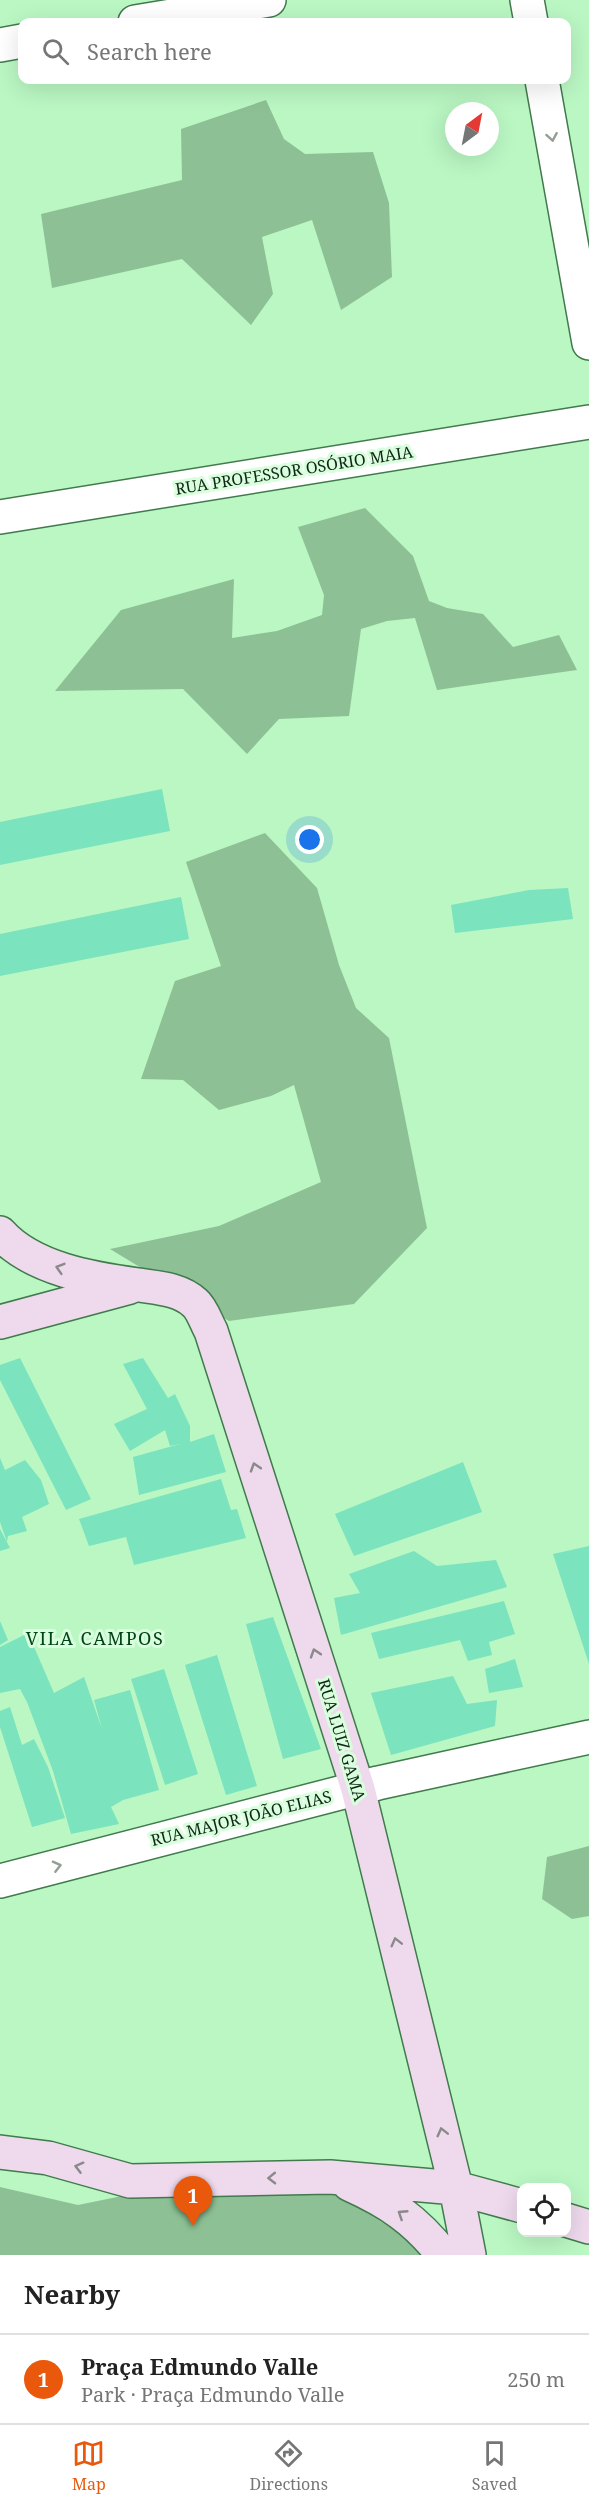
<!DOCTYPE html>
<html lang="en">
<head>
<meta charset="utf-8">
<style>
  :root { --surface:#fff; --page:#f2f2f2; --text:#222; --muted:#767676; --line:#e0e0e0; --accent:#ea580c }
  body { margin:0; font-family:"Noto Serif",serif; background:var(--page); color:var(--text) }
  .controls { position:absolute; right:18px; bottom:18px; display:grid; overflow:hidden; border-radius:12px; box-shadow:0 6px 24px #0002 }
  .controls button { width:54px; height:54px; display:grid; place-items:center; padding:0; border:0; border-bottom:2px solid var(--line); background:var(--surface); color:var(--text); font:30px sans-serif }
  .compass { position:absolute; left:445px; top:102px; width:54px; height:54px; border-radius:50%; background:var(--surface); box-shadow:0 6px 24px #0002; rotate:32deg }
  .you { position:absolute; left:310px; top:840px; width:21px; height:21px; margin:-15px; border:4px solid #fff; border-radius:50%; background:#1a73e8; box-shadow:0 0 0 9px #1a73e833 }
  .badge { display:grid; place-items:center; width:39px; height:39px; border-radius:50%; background:var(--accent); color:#fff; font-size:20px; font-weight:700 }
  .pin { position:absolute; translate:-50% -50px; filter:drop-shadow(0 2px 3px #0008) }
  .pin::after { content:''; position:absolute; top:32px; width:21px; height:18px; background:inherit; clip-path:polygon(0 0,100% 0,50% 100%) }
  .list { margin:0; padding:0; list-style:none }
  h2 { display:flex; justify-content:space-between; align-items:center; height:78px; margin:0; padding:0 24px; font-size:26px }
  h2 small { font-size:20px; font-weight:400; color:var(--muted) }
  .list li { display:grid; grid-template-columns:39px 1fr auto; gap:18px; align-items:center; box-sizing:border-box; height:90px; padding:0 24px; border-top:2px solid var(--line) }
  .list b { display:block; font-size:22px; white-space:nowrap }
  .list p { margin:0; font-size:20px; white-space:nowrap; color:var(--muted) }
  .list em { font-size:20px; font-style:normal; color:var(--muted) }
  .icon { flex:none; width:33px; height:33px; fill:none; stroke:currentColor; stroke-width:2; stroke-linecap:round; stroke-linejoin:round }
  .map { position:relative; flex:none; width:589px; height:2255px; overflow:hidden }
  .search { position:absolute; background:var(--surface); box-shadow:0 6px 24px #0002; left:18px; right:18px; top:18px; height:66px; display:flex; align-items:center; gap:15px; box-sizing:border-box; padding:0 21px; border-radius:12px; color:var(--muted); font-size:22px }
  .sheet { height:168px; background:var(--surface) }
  nav { display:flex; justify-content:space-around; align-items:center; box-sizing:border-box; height:84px; border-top:2px solid var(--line); background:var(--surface); font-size:16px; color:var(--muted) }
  nav a { display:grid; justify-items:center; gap:3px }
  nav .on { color:var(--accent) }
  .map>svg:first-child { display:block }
  .green { fill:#8dc195 }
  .building { fill:#7be3be }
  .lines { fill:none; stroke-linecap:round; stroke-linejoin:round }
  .street-casing { stroke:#417a4c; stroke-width:36 }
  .secondary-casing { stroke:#417a4c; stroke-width:36 }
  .street { stroke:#fff; stroke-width:33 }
  .secondary { stroke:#eed9ed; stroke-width:33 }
  .oneway { stroke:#939e95 }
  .oneway2 { stroke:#8a898b }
  .labels { text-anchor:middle; stroke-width:6; stroke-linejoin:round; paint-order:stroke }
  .street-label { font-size:16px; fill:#0f2714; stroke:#d9fede }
  .neighbourhood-label { font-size:18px; letter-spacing:1.5px; fill:#004318; stroke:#d9fede }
</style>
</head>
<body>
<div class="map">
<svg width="589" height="2255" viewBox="0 0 589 2255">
  <rect width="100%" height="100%" fill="#baf7c3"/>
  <path class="green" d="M266,100L284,139L305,154L373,152L389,203L392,277L341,310L312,220L262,237L273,294L251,325L182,259L52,288L41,214L182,180L181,129Z
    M365,508L413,556L429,601L447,608L483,614L513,647L559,635L577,670L437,690L415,618L387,621L361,629L349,716L279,719L247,754L183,689L55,691L121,610L234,579L232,638L277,631L322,615L324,595L298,527Z
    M265,833L317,888L339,965L356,1008L389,1038L427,1228L354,1304L229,1321L110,1249L219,1226L321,1182L294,1085L271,1096L219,1110L183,1080L141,1079L175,981L221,966L186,862Z
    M589,1846V1916L572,1919L542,1899L547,1857Z
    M0,2187L78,2205L127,2195L333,2191L419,2246L425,2255H0Z"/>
  <path class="building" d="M162,789L170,831L0,865V822Z
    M568,888L573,919L455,933L451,905L529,890Z
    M181,897L189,939L0,976V934Z
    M20,1358L91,1499L66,1510L0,1380V1365Z
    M143,1358L168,1398L175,1394L190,1426V1442L214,1434L226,1472L139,1495L133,1457L180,1444L170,1446L165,1430L130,1451L114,1424L147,1409L123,1364Z
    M0,1458L5,1470L25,1460L41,1480L49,1504L22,1517L27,1531L8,1536L7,1542L0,1522Z
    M463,1462L482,1512L354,1556L335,1514Z
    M221,1479L231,1510L237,1509L246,1538L134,1565L126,1537L89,1546L79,1519Z
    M0,1529L10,1548L0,1551Z
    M589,1546V1664L553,1554Z
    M414,1551L437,1566L496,1560L507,1587L341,1635L334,1598L360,1593L349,1574Z
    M504,1601L515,1634L489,1642L492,1655L468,1661L460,1640L379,1659L371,1633Z
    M273,1617L321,1749L283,1759L246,1624Z
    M0,1621L8,1640L0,1645Z
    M28,1633L54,1693L84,1677L102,1729L94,1700L130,1690L159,1790L123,1800L111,1807L119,1824L71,1834L53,1771L27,1702L20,1689L0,1693V1647Z
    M217,1655L257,1786L226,1795L185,1665Z
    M515,1659L523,1687L489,1693L485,1669Z
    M164,1669L198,1774L165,1785L131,1679Z
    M453,1676L467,1704L497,1700L495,1726L391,1755L371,1693Z
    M10,1707L22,1745L34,1739L48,1767L65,1818L32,1827L0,1727V1711Z"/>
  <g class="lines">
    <defs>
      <path id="street" d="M527,0L531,22
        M135,22L269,0
        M0,45L22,41
        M542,80L589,343
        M0,517L589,422
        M0,1881L378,1783L589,1737"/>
      <path id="secondary" d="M0,1233C32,1269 93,1279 139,1285C158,1288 180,1289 195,1303C202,1309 206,1322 211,1331L358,1789L456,2188L469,2255
        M0,1322L130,1287
        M0,2152L48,2158L130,2181L330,2177L456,2188L522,2206
        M349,2184C389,2202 416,2220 443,2255
        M566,2220L589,2227"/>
    </defs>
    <use href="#street" class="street-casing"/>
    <use href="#secondary" class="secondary-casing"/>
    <use href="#street" class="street"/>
    <use href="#secondary" class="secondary"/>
  </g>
  <defs><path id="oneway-chevron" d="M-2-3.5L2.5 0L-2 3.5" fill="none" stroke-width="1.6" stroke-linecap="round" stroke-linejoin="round" transform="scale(1.5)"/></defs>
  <g class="oneway">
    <use href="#oneway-chevron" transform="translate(552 137) rotate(80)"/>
    <use href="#oneway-chevron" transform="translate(57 1866) rotate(-14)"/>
  </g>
  <g class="oneway2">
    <use href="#oneway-chevron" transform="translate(60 1268) rotate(-163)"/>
    <use href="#oneway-chevron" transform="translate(255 1467) rotate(-108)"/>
    <use href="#oneway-chevron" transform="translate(315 1653) rotate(-108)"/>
    <use href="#oneway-chevron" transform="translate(396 1942) rotate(-104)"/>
    <use href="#oneway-chevron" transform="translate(442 2132) rotate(-104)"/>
    <use href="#oneway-chevron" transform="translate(79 2167) rotate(-165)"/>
    <use href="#oneway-chevron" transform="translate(272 2178) rotate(179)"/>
    <use href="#oneway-chevron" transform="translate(402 2214) rotate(-147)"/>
  </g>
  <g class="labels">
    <g class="street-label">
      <text transform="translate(294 470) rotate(-9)" y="6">RUA PROFESSOR OSÓRIO MAIA</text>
      <text transform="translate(342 1740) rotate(73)" y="6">RUA LUIZ GAMA</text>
      <text transform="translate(241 1818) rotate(-14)" y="6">RUA MAJOR JOÃO ELIAS</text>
    </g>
    <g class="neighbourhood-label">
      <text x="95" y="1645">VILA CAMPOS</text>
    </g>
  </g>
</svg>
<div class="controls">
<button><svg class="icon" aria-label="locate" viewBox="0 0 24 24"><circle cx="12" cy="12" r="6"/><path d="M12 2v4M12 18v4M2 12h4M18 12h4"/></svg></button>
</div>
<svg class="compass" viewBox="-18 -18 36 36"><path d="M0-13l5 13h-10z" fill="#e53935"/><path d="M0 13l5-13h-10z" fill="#767676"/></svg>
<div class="you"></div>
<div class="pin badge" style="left:193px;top:2226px">1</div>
<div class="search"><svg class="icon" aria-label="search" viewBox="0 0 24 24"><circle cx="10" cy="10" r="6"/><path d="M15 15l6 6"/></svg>Search here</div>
</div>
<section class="sheet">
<h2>Nearby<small></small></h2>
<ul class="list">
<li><span class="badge">1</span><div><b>Praça Edmundo Valle</b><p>Park · Praça Edmundo Valle</p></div><em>250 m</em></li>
</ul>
</section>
<nav>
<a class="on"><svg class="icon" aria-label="map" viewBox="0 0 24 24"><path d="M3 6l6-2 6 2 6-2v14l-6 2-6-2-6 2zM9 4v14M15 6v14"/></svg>Map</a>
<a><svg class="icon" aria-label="directions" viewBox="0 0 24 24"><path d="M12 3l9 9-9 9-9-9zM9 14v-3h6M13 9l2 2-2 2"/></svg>Directions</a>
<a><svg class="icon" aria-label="saved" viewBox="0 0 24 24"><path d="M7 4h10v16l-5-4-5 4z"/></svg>Saved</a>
</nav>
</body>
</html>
